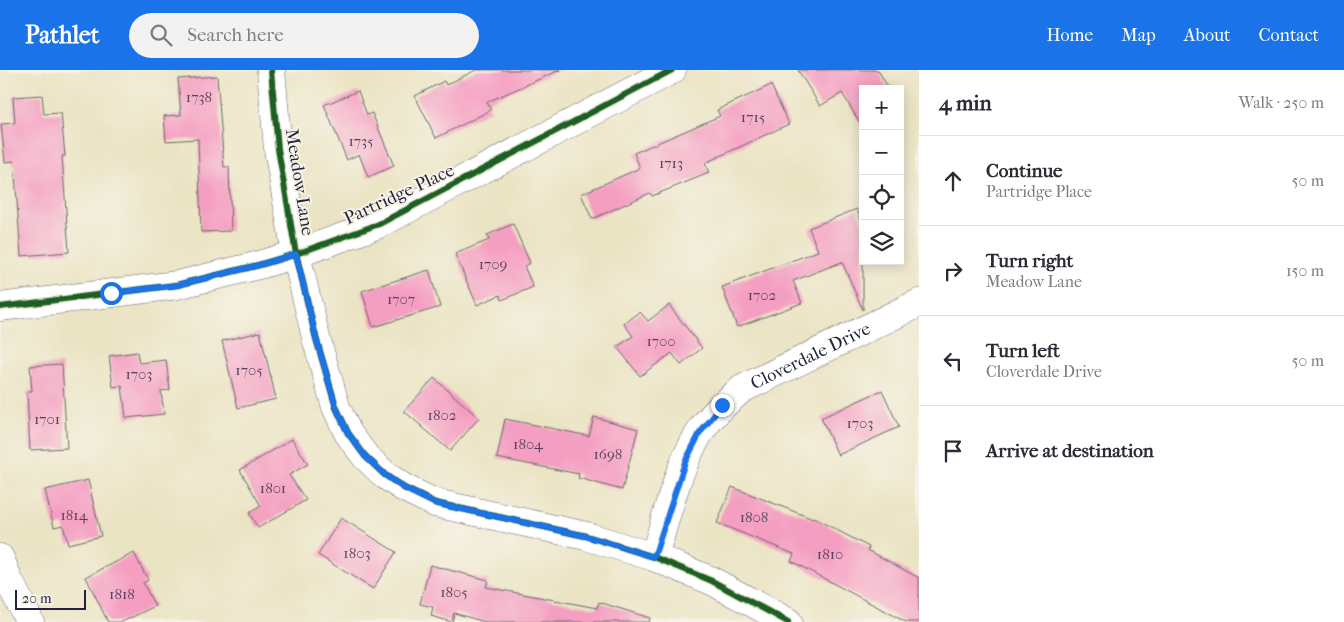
<!DOCTYPE html>
<html lang="en">
<head>
<meta charset="utf-8">
<style>
  :root { --surface:#fff; --page:#f2f2f3; --text:#2b2b33; --muted:#7c7c81; --line:#e1e1e2; --accent:#1a73e8 }
  body { margin:0; font-family:"IM FELL French Canon",serif; background:var(--page); color:var(--text) }
  .controls { position:absolute; right:15px; top:15px; display:grid; overflow:hidden; border-radius:0px; box-shadow:0 2px 12px #0003 }
  .controls button { width:45px; height:45px; display:grid; place-items:center; padding:0; border:0; border-bottom:1px solid var(--line); background:var(--surface); color:var(--text); font:25px sans-serif }
  .scale { position:absolute; left:15px; bottom:12px; width:71px; box-sizing:border-box; padding-left:5px; border:2px solid #22223b; border-top:0; font-size:14px; line-height:18px; white-space:nowrap; color:#22223b; -webkit-text-stroke:4px #f7f3e8; paint-order:stroke }
  .stop { position:absolute; width:15px; height:15px; margin:-11px; border:4px solid #1a73e8; border-radius:50%; background:#fff }
  .stop.end { background:#1a73e8; border-color:#fff; box-shadow:0 1px 5px #0008 }
  .list { margin:0; padding:0; list-style:none }
  h2 { display:flex; justify-content:space-between; align-items:center; height:65px; margin:0; padding:0 20px; font-size:21px }
  h2 small { font-size:16px; font-weight:400; color:var(--muted) }
  .list li { display:grid; grid-template-columns:32px 1fr auto; gap:15px; align-items:center; box-sizing:border-box; height:90px; padding:0 20px; border-top:1px solid var(--line) }
  .list b { display:block; font-size:19px; white-space:nowrap }
  .list p { margin:0; font-size:16px; white-space:nowrap; color:var(--muted) }
  .list em { font-size:16px; font-style:normal; color:var(--muted) }
  .icon { flex:none; width:28px; height:28px; fill:none; stroke:currentColor; stroke-width:2; stroke-linecap:round; stroke-linejoin:round }
  .map { position:relative; flex:none; width:919px; height:552px; overflow:hidden }
  header { display:flex; align-items:center; gap:30px; box-sizing:border-box; height:70px; padding:0 25px; background:var(--accent); color:#fff }
  header strong { font-size:24px }
  nav { display:flex; gap:28px; margin-inline-start:auto; font-size:18px }
  .search { width:350px; height:45px; background:var(--page); display:flex; align-items:center; gap:12px; box-sizing:border-box; padding:0 18px; border-radius:28px; color:var(--muted); font-size:19px }
  main { display:flex }
  aside { flex:1; background:var(--surface) }
  .map>svg:first-child { display:block }
  .building { fill:#f49fc1 }
  .lines { fill:none; stroke-linecap:round; stroke-linejoin:round }
  .minor-casing { stroke:#68666b; stroke-width:29 }
  .minor { stroke:#fff; stroke-width:28 }
  .cycleway-casing { stroke:#f7f3e8; stroke-width:9 }
  .cycleway { stroke:#1b5e20; stroke-width:6 }
  .route { stroke:#1a73e8; stroke-width:6 }
  .labels { text-anchor:middle; stroke-width:4; stroke-linejoin:round; paint-order:stroke }
  .number-label { font-size:15px; fill:#56415c }
  .street-label { font-size:18px; fill:#22223b; stroke:#f7f3e8 }
</style>
</head>
<body>
<header>
<strong>Pathlet</strong>
<div class="search"><svg class="icon" aria-label="search" viewBox="0 0 24 24"><circle cx="10" cy="10" r="6"/><path d="M15 15l6 6"/></svg>Search here</div>
<nav><a>Home</a><a>Map</a><a>About</a><a>Contact</a></nav>
</header>
<main>
<div class="map">
<svg width="919" height="552" viewBox="0 0 919 552">
  <rect width="100%" height="100%" fill="#f7f3e8"/>
  <filter id="ink" filterUnits="userSpaceOnUse"><feTurbulence type="fractalNoise" baseFrequency=".02" numOctaves="2"/><feDisplacementMap in="SourceGraphic" scale="10" xChannelSelector="R" yChannelSelector="G"/><feConvolveMatrix kernelMatrix="1 2 1 2 8 2 1 2 1" color-interpolation-filters="sRGB"/></filter>
  <filter id="wash" filterUnits="userSpaceOnUse"><feTurbulence type="fractalNoise" baseFrequency=".0096" numOctaves="4" result="noise"/><feDisplacementMap in="SourceGraphic" scale="20" xChannelSelector="R" yChannelSelector="G"/><feGaussianBlur stdDeviation="1.12" result="paint"/><feColorMatrix in="noise" values="0 0 0 0 0 0 0 0 0 0 0 0 0 0 0 0 0 1.4 0 .05"/><feComposite in="paint" operator="in"/></filter>
  <g filter="url(#wash)">
    <rect width="100%" height="100%" fill="#ebe4c4"/>
    <g id="blocks">
      <path class="building" d="M476,0H560L487,32L491,40L436,68L415,26L444,11L446,15Z
        M798,0H878L889,19H863V58L842,23L820,36Z
        M217,6L224,97H229L231,161L201,162L198,69L166,71L164,46L181,45L178,9Z
        M771,15L789,54L705,93L709,103L652,126L650,123L592,149L581,124L640,98L634,83L720,46L717,40Z
        M358,21L367,45L372,43L394,96L368,107L359,84L347,90L324,35Z
        M42,25L44,44L61,43L65,86H62L69,182L21,186L14,91L5,92L1,54L15,53L13,27Z
        M857,139L863,155V240L842,192L793,211L802,233L737,257L722,217L818,181L809,158Z
        M513,154L530,193L524,196L533,217L502,230L500,225L477,235L455,184L489,170L487,165Z
        M429,200L440,237L373,257L362,221Z
        M669,235L702,278L681,295L672,283L640,306L617,277L633,266L624,254L640,242L648,251Z
        M260,262L276,329L238,338L222,271Z
        M137,282L139,293L166,290L170,320L161,321L164,344L126,348L122,316L113,317L109,286Z
        M62,294L67,378L30,380L27,321H32L30,296Z
        M434,308L479,348L450,381L404,341Z
        M882,320L899,357L838,385L821,348Z
        M594,347L638,359L622,420L578,408L579,404L497,388L505,349L589,366Z
        M292,369L308,394L289,405L306,430L258,458L249,443L261,436L240,400Z
        M88,410L101,466L68,474L63,455L54,457L45,420Z
        M732,417L813,449L814,448L869,477L868,480L919,508V552H906L791,491L794,484L717,453Z
        M341,448L396,482L373,519L318,485Z
        M134,483L148,510L143,513L155,536L122,552H108L86,507Z
        M430,495L488,510L486,517L597,538L599,532L650,548L649,552H485L454,543L452,552L431,546L433,537L420,534Z"/>
    </g>
  </g>
  <g filter="url(#ink)">
    <use href="#blocks" fill-opacity="0" stroke="#68666b" stroke-width="1"/>
    <g class="lines">
      <defs>
        <g id="minor">
          <path d="M271,0L278,79L296,184L316,268L336,337L348,363L365,386L385,405L404,418L435,433L586,466L654,487L712,511L788,552"/>
          <path d="M0,237L177,215L259,195L296,184L379,154L672,0"/>
          <path id="s1" d="M654,487C667,446 676,401 699,364C710,346 726,332 742,319L919,233"/>
          <path d="M0,488L9,511L30,552"/>
        </g>
      </defs>
      <use href="#minor" class="minor-casing"/>
      <use href="#minor" class="minor"/>
      <defs>
        <path id="cycleway" d="M271,0L278,79L296,184L316,268L336,337L348,363L365,386L385,405L404,418L435,433L586,466L654,487L712,511L788,552
          M0,237L177,215L259,195L296,184L379,154L672,0"/>
      </defs>
      <use href="#cycleway" class="cycleway-casing"/>
      <use href="#cycleway" class="cycleway"/>
    </g>
  </g>
  <g class="lines" filter="url(#ink)">
    <path class="route" d="M111,223L177,215L259,195L296,184L316,268L336,337L348,363L365,386L385,405L404,418L434,433L586,466L654,487L685,392L700,363L722,335"/>
  </g>
  <g class="labels">
    <g class="number-label">
      <text x="199" y="32">1738</text>
      <text x="753" y="52">1715</text>
      <text x="361" y="76">1735</text>
      <text x="671" y="98">1713</text>
      <text x="493" y="199">1709</text>
      <text x="762" y="230">1702</text>
      <text x="401" y="234">1707</text>
      <text x="661" y="276">1700</text>
      <text x="249" y="305">1705</text>
      <text x="139" y="309">1703</text>
      <text x="442" y="350">1802</text>
      <text x="47" y="354">1701</text>
      <text x="860" y="358">1703</text>
      <text x="528" y="379">1804</text>
      <text x="608" y="389">1698</text>
      <text x="273" y="423">1801</text>
      <text x="74" y="450">1814</text>
      <text x="754" y="452">1808</text>
      <text x="357" y="488">1803</text>
      <text x="830" y="489">1810</text>
      <text x="454" y="527">1805</text>
      <text x="122" y="529">1818</text>
    </g>
    <g class="street-label">
      <text transform="translate(300 112) rotate(81)" y="6">Meadow Lane</text>
      <text transform="translate(399 124) rotate(-25)" y="6">Partridge Place</text>
      <text dy="6" stroke="none"><textPath href="#s1" startOffset="270">Cloverdale Drive</textPath></text>
    </g>
  </g>
</svg>
<div class="controls">
<button>+</button>
<button>−</button>
<button><svg class="icon" aria-label="locate" viewBox="0 0 24 24"><circle cx="12" cy="12" r="6"/><path d="M12 2v4M12 18v4M2 12h4M18 12h4"/></svg></button>
<button><svg class="icon" aria-label="layers" viewBox="0 0 24 24"><path d="M12 4l9 5-9 5-9-5zM3 14l9 5 9-5"/></svg></button>
</div>
<div class="scale">20 m</div>
<div class="stop" style="left:111px;top:223px"></div>
<div class="stop end" style="left:722px;top:335px"></div>
</div>
<aside>
<h2>4 min<small>Walk · 250 m</small></h2>
<ul class="list">
<li><svg class="icon" aria-label="ahead" viewBox="0 0 24 24"><path d="M12 20V5M6 11l6-6 6 6"/></svg><div><b>Continue</b><p>Partridge Place</p></div><em>50 m</em></li>
<li><svg class="icon" aria-label="right" viewBox="0 0 24 24"><path d="M7 20v-9h11M14 6l5 5-5 5"/></svg><div><b>Turn right</b><p>Meadow Lane</p></div><em>150 m</em></li>
<li><svg class="icon" aria-label="left" viewBox="0 0 24 24"><path d="M17 20v-9H6M10 6l-5 5 5 5"/></svg><div><b>Turn left</b><p>Cloverdale Drive</p></div><em>50 m</em></li>
<li><svg class="icon" aria-label="arrive" viewBox="0 0 24 24"><path d="M6 21V4h12l-3 4 3 4H6"/></svg><div><b>Arrive at destination</b></div></li>
</ul>
</aside>
</main>
</body>
</html>
